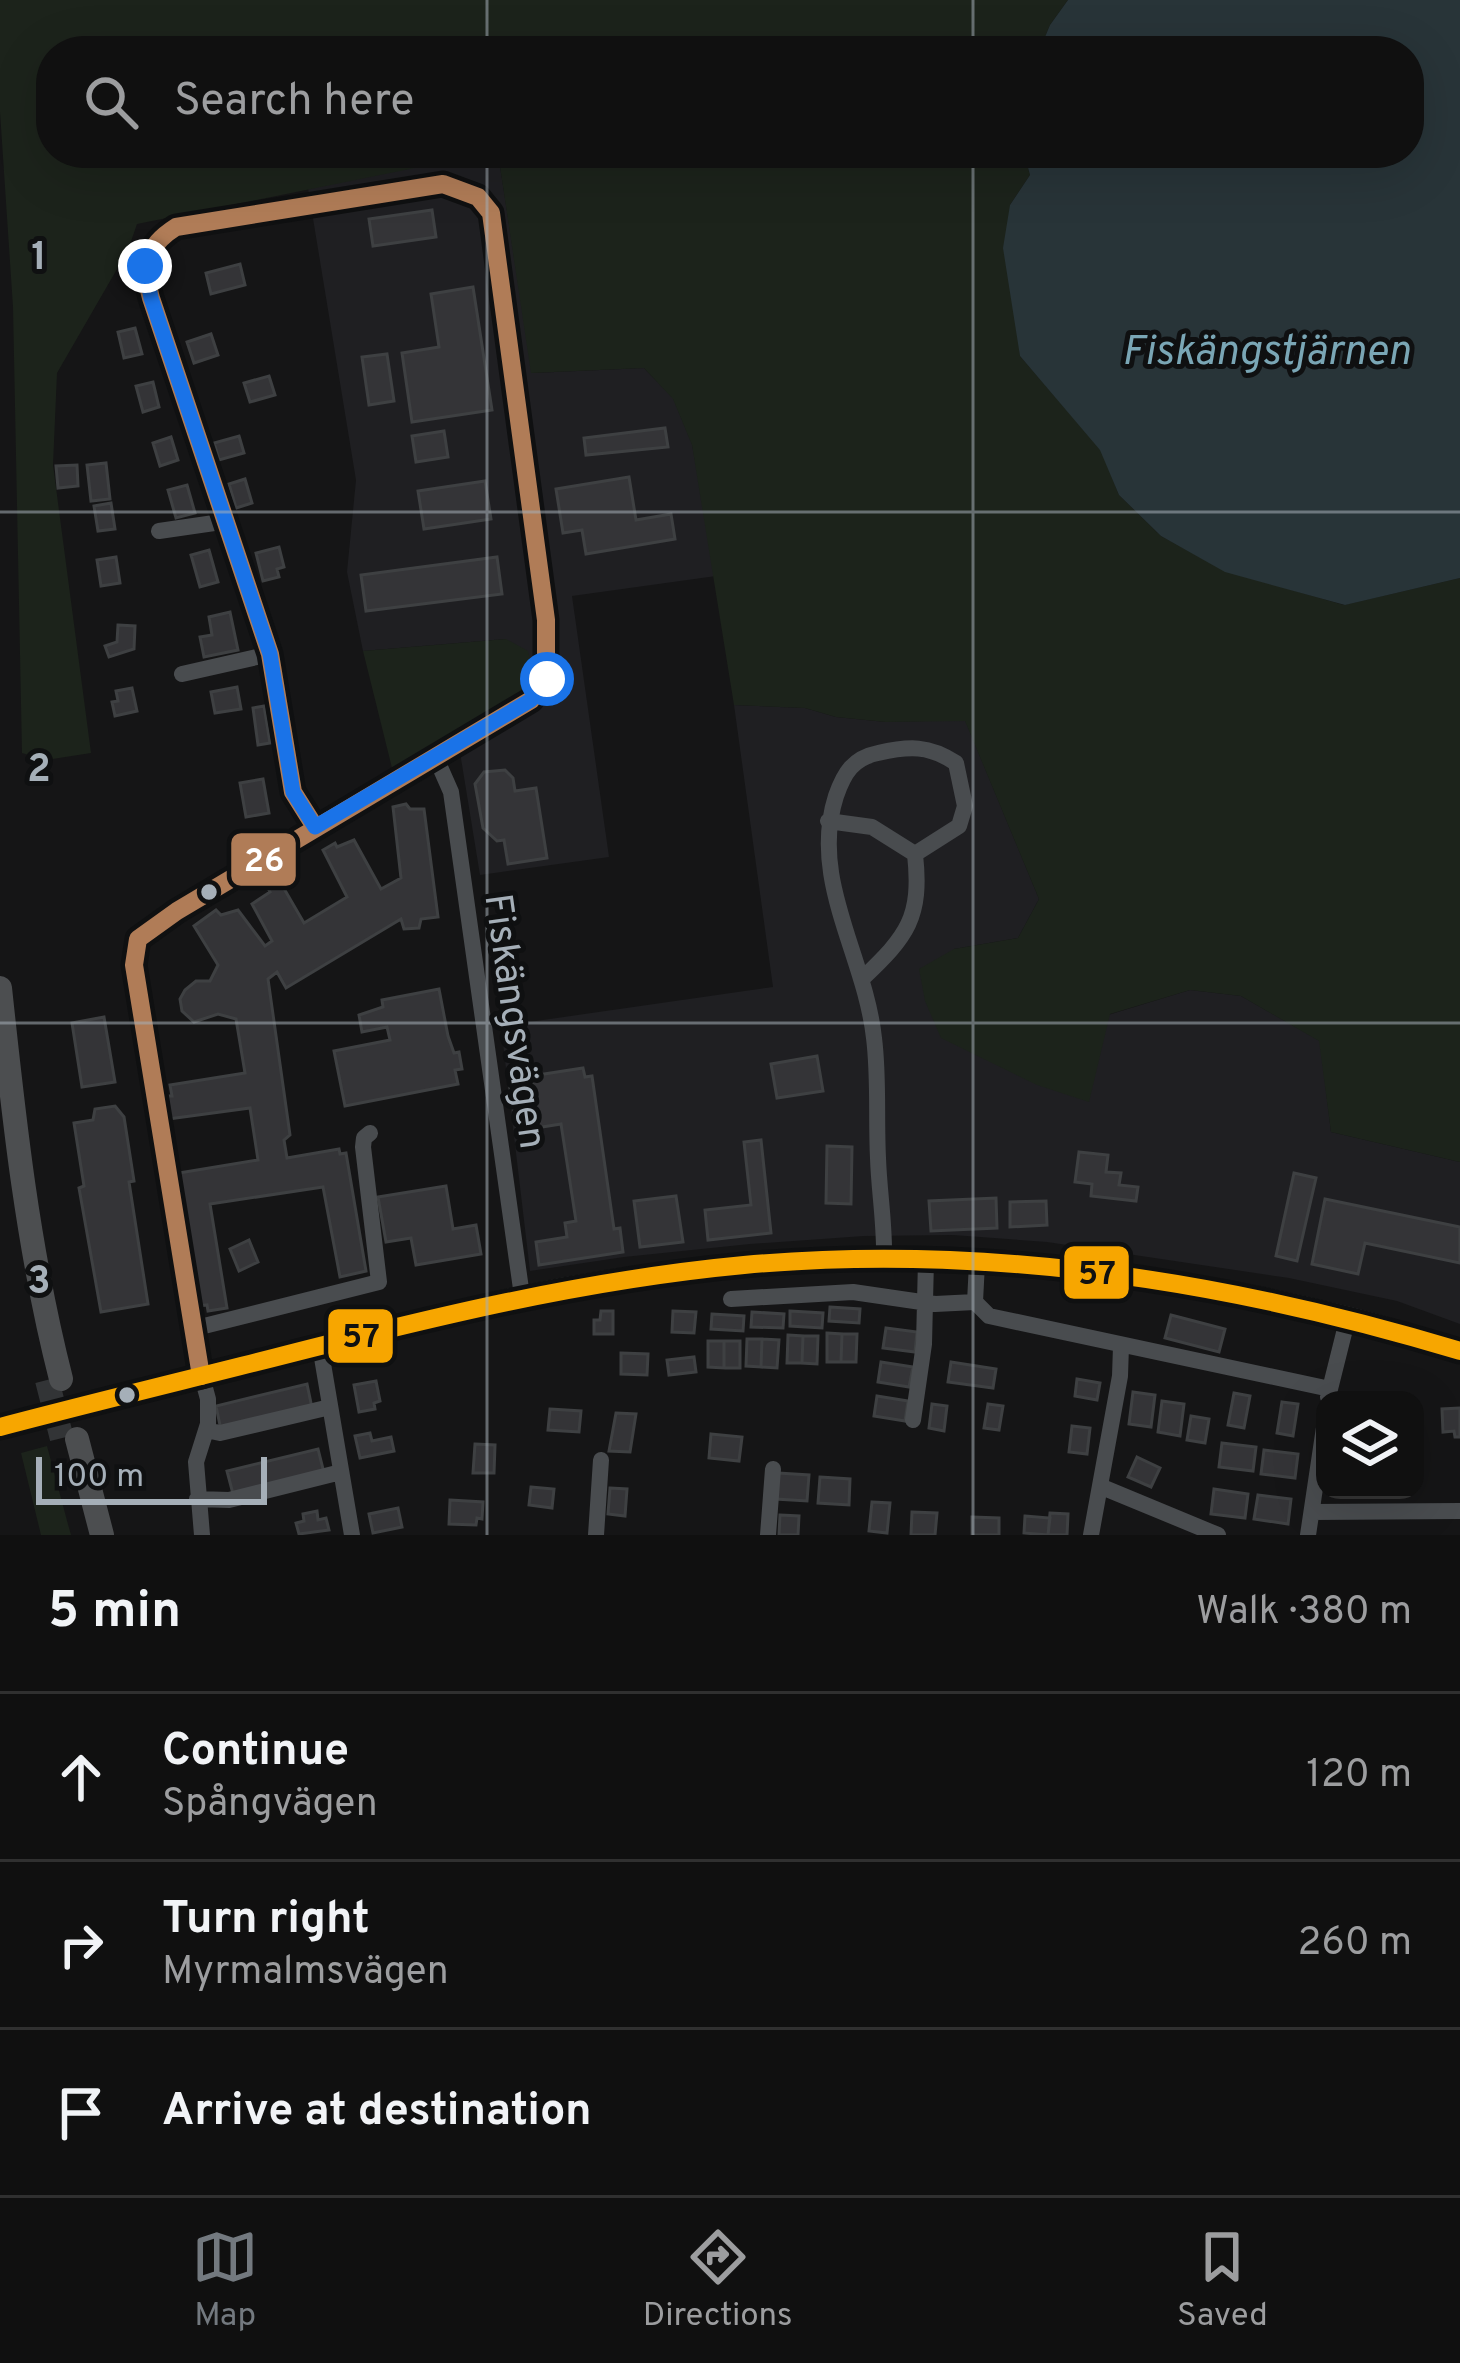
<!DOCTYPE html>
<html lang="en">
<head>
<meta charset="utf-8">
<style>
  :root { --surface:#101010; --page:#191919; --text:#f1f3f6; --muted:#9c9d9f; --line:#303030; --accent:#73797f }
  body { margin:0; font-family:Overpass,sans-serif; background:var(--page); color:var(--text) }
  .controls { position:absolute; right:36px; bottom:36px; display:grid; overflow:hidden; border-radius:24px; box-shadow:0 12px 48px #0002 }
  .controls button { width:108px; height:108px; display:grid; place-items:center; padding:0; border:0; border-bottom:3px solid var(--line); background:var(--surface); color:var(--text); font:60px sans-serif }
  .scale { position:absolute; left:36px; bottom:30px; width:231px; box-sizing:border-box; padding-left:12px; border:6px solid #a5afb8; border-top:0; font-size:33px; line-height:42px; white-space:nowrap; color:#a5afb8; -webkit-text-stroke:9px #0f1011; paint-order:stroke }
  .stop { position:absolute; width:36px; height:36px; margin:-27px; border:9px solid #1a73e8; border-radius:50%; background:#fff }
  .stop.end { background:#1a73e8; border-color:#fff; box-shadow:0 3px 12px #0008 }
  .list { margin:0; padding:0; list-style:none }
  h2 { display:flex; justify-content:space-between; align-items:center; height:156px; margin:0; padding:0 48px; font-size:51px }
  h2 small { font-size:39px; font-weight:400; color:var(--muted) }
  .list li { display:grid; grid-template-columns:78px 1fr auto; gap:36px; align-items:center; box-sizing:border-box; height:168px; padding:0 48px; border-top:3px solid var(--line) }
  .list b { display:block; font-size:45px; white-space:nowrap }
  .list p { margin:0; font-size:39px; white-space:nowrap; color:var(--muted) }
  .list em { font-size:39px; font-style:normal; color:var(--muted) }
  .icon { flex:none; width:66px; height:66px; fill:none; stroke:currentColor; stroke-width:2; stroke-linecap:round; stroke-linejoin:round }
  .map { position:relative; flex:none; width:1460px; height:1535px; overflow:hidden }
  .search { position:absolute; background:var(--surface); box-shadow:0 12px 48px #0002; left:36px; right:36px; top:36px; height:132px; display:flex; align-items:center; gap:30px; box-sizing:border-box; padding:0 42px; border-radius:48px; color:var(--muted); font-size:45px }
  .sheet { height:660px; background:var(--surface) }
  nav { display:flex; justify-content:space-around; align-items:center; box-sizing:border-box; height:168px; border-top:3px solid var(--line); background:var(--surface); font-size:33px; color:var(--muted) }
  nav a { display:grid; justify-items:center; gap:6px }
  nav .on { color:var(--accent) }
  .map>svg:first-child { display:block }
  .built { fill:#1f1f22 }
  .green { fill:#1c231b }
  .water { fill:#283438 }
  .building { fill:#343437; stroke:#3e4042; stroke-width:3 }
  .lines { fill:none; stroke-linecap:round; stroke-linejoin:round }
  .highway-tunnel { stroke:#323436; stroke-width:24; stroke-dasharray:24 12; stroke-linecap:butt }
  .minor { stroke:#494c4f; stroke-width:16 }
  .major { stroke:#4c4e50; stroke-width:21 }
  .highway { stroke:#4c4e50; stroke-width:24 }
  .major-bridge { stroke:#4c4e50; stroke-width:21 }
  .bus-1-casing { stroke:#0f1011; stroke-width:27 }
  .bus-2-casing { stroke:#0f1011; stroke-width:27 }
  .bus-1 { stroke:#b07c57; stroke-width:18 }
  .bus-2 { stroke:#f7a600; stroke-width:18 }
  .route { stroke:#1a73e8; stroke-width:15 }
  .grid { fill:none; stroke:#a5afb8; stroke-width:3; stroke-opacity:0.55 }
  .bus-dot { fill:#a5afb8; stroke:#0f1011; stroke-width:4.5 }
  .labels { text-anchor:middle; stroke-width:10; stroke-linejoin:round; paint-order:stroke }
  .street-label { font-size:39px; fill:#a5afb8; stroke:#0f1011 }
  .water-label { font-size:42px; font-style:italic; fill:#7aa6b5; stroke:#0f1011 }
  .grid-label { font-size:39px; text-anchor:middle; font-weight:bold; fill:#a5afb8; stroke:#0f1011; stroke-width:10; stroke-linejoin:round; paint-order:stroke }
  .line-badge { stroke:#0f1011; stroke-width:4.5 }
  .badge-label { font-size:33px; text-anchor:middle; font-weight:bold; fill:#fff }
  .pale-badge-label { font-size:33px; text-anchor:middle; font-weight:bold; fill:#111 }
</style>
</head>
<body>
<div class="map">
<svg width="1460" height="1535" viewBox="0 0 1460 1535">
  <rect width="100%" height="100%" fill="#151516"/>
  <path class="built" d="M489,153H498L532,373L644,368L673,398L692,444L716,576L572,596L609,857L480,875L457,734L526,692L506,639L363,651L347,572L356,480L308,188Z
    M734,705L805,708L836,717L886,722L965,720L1039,899L1018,938L954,949L941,1037L980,1054L1190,990L1241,996L1320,1041L1331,1132L1460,1162V1324L1397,1301L1289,1278L1047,1242L953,1235L864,1236L750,1244L624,1257L530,1271L501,1026L773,987Z"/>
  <path class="green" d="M0,0H1068L1050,25L1039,51H51V153H489L137,224L128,250L57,373L53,465L91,753L46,760L22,753L13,307L0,112Z
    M498,153H1024L1030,175L1010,205L1020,356L1101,450L1119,495L1161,536L1225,571L1344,605L1460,578V1162L1331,1132L1319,1041L1241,996L1190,990L1110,1014L1089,1102L1037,1085L941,1038L925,1001L919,969L954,949L1018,938L1039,899L965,721L886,722L836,717L805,708L734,705L692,445L673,399L644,368L531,373Z
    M506,639L528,651L532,667L526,692L393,772L363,651Z
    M47,1446L69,1528L71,1535H41L21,1453Z"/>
  <path class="water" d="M1068,0H1460V578L1345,605L1225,572L1161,536L1119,495L1100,450L1020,356L1003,248L1010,205L1030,175L1024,153H1409V51H1039L1050,25Z"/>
  <path class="building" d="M432,210L436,237L373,246L369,219Z
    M240,264L245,285L211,294L206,273Z
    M473,287L492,410L412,422L402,353L439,347L431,294Z
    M135,328L142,354L124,358L118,332Z
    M211,334L218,355L194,363L187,342Z
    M387,354L394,401L369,405L362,357Z
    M269,376L275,395L250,402L244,383Z
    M153,382L159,407L143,412L136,386Z
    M665,428L668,447L586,455L584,438Z
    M444,431L448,457L416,462L412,436Z
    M239,436L244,453L219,460L214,443Z
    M171,437L178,460L160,466L153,443Z
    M106,463L110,499L91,501L87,465Z
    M77,465L78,486L58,488L56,466Z
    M629,477L636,520L671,514L675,539L586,554L582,530L563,533L556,489Z
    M245,479L252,503L236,508L229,484Z
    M485,481L491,519L424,529L418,491Z
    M187,485L195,513L176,518L168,490Z
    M111,503L115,529L98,531L94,506Z
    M279,547L284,567L277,569L279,577L263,581L256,553Z
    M209,550L218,582L200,587L191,555Z
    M116,557L120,583L101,586L97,560Z
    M497,557L502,594L366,611L361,575Z
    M230,612L238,650L204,657L200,637L212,635L209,617Z
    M118,625L135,626L134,649L109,657L105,646L117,642Z
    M237,687L241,709L215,713L211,692Z
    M132,688L137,711L115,716L112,702L118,701L116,691Z
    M264,706L270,743L258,745L253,708Z
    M505,770L513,778L515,791L536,788L547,858L508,864L504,840L497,841L483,828L475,784L484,772Z
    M263,779L269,813L246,817L240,783Z
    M406,804L410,809H424L438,917L421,919L419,928L404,929L401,919L286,988L277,972L268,979L290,1135L284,1140L287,1158L339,1149L340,1154L346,1153L366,1271L340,1277L323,1187L210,1204L227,1308L208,1311L207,1305L198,1306L179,1173L258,1160L250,1108L168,1119L165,1096H172L170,1085L245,1073L236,1019L218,1014L194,1022L182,1011L180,999L185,990L196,981H210L218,965L194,926L216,910L221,915L238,910L265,946L272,941L252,904L270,892L267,886L279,880L304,923L347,897L323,850L335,843L337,847L354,840L381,889L401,878L393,807Z
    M439,989L448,1036L454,1053L459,1052L462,1069L455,1070L458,1084L345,1106L334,1051L390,1040L387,1027L362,1032L359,1015L383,1007L382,1000Z
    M104,1017L115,1082L82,1087L72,1023Z
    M817,1056L823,1091L777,1098L771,1064Z
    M583,1068L585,1077L592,1076L614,1229L620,1228L623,1252L539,1265L536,1242L567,1237L565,1223L576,1221L561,1124L517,1131L510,1088L532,1084L531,1076Z
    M115,1106L124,1117L134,1181L129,1182L148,1304L101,1312L79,1188L84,1186L74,1123L93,1120L95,1109Z
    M761,1140L771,1233L708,1240L705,1210L751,1205L744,1142Z
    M827,1146L852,1147L851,1204L826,1203Z
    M1079,1152L1108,1155L1106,1172L1121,1173L1119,1185L1138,1187L1136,1201L1091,1196L1092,1184L1075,1182Z
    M1294,1173L1316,1178L1297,1261L1276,1256Z
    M446,1186L453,1229L476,1225L481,1254L416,1265L411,1238L386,1242L378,1197Z
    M676,1196L683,1242L640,1247L634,1201Z
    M996,1198L997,1228L931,1231L929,1201Z
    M1325,1199L1460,1227V1263L1365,1243L1358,1274L1312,1264Z
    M1046,1201L1047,1225L1010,1227V1202Z
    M249,1240L258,1262L239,1271L230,1249Z
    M830,1307L860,1309L859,1323L829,1321Z
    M601,1311H613V1334H594V1320H600Z
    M673,1311L696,1312L694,1333L672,1332Z
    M790,1311L823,1313L822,1328L790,1326Z
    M752,1312L784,1314L783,1328L751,1327Z
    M712,1314L744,1316L743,1331L711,1329Z
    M1171,1315L1225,1329L1219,1352L1165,1338Z
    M886,1328L917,1332L915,1352L883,1348Z
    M827,1333L842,1334L841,1362H827Z
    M842,1334H857L856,1362H841Z
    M788,1335L803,1336L802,1363H787Z
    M803,1336H818L817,1364L802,1363Z
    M747,1339H762L761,1367L746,1366Z
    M762,1339L779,1340L777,1368L761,1367Z
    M708,1341H724V1368L708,1367Z
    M724,1341H740V1368H724Z
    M621,1353L648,1354L647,1375L621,1374Z
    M694,1357L696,1372L669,1375L667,1360Z
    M881,1362L913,1367L909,1387L878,1382Z
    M951,1362L996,1369L993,1388L948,1382Z
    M1077,1379L1100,1383L1097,1400L1075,1396Z
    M376,1381L380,1401L374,1403L375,1409L359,1412L354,1385Z
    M307,1384L312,1408L221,1430L216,1406Z
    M1133,1392L1155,1395L1151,1427L1129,1424Z
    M1234,1393L1250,1396L1244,1428L1228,1425Z
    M877,1396L908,1401L905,1421L874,1416Z
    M1162,1401L1184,1404L1180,1436L1158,1432Z
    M1282,1402L1298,1404L1293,1436L1277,1433Z
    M932,1404L947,1406L944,1431L929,1428Z
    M988,1404L1003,1406L999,1430L984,1428Z
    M1460,1408V1437H1455L1454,1431L1443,1432L1442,1409Z
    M550,1409L581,1411L579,1432L548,1430Z
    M616,1413L636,1414L630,1452L609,1451Z
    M1191,1416L1209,1419L1205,1443L1187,1440Z
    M1072,1426L1090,1428L1087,1454L1069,1452Z
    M370,1433L372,1441L391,1437L394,1451L360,1458L355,1436Z
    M711,1434L742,1437L739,1461L709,1458Z
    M1222,1443L1256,1447L1253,1471L1219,1467Z
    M475,1444L495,1445L494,1473H473Z
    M318,1449L324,1473L233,1494L227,1471Z
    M1264,1450L1298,1454L1295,1478L1261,1474Z
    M1137,1457L1160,1468L1151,1487L1128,1477Z
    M778,1473L809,1475L807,1501L776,1499Z
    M820,1477L850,1479L849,1505L818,1503Z
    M531,1487L554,1489L552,1508L529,1505Z
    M610,1488L627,1489L625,1516L608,1514Z
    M1214,1489L1248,1494L1245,1518L1211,1514Z
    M1258,1495L1291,1499L1288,1524L1254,1519Z
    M450,1500L483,1502L482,1519L477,1518L476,1525L449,1524Z
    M872,1502L890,1503L887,1533L869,1531Z
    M398,1508L402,1527L373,1533L369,1514Z
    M317,1511L318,1520L326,1518L329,1530L299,1534L296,1523L304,1521L303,1514Z
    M912,1512L937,1513L935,1535H911Z
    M1050,1513L1068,1514L1067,1535H1048Z
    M780,1515L799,1516L798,1535H779Z
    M1025,1516L1050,1518L1048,1535L1024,1533Z
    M972,1517L999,1518V1535H972Z"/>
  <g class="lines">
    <path class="highway-tunnel" d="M47,1380L63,1443"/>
    <path class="minor" d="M159,531L228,521
      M182,674L270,654
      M436,758L451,792L522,1296
      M828,821L872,827L915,854L959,826L965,806L956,763C929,745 909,746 878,753C853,758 844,773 836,796C809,880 865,955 874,1038C879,1077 876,1118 878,1158C879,1191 885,1225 884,1259
      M863,978C907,936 922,918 915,854
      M977,1263L975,1302L989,1316L1330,1389
      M731,1299L853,1292L935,1304L975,1302
      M192,1329L379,1282L363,1147L364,1138L370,1133
      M320,1346L352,1535
      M1328,1397L1348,1317
      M913,1420L924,1344L926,1260
      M206,1430L220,1433L330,1407
      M1102,1487L1218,1535
      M197,1499L229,1500L341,1472
      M1312,1512L1460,1511
      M202,1535L196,1462L208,1424V1399L195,1351L134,965L138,939L177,911L531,700L546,679V620L491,213L478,197L443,184L176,227C146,246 142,265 151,298L270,654L293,792L315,827
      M596,1535L601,1460
      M768,1535L773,1469
      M1091,1535L1120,1376L1121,1346
      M1308,1535L1325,1421"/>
    <path class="major" d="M114,1397C249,1364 383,1326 519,1297C789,1239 1080,1249 1347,1317C1385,1326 1423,1339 1460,1351"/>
    <path class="highway" d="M0,988C14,1120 28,1250 61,1379
      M77,1439L102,1535"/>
    <path class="major-bridge" d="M0,1427L114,1397"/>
    <defs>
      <path id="bus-1" d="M201,1376L134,965L138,939L177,911L531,700L546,679V620L491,213L478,197L443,184L176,227C146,246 142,265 151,298L270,654L293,792L315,827"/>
      <path id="bus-2" d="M0,1427C91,1403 182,1381 273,1358C429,1318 583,1280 744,1265C985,1243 1229,1281 1460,1351"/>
    </defs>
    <use href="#bus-1" class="bus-1-casing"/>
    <use href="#bus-2" class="bus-2-casing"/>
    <use href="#bus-1" class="bus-1"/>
    <use href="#bus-2" class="bus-2"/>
  </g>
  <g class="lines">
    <path class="route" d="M145,266L151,298L270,654L293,792L315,827L531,700L547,679"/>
  </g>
  <path class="grid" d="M487,0V51M973,0V51M487,153V1535M973,153V1535M0,512H1460M0,1023H1460"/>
  <g class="bus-dot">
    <circle cx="209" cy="892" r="10"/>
    <circle cx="127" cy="1395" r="10"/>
  </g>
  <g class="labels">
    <g class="street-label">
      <text transform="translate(517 1021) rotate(82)" y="14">Fiskängsvägen</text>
    </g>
    <g class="water-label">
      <text x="1266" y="364">Fiskängstjärnen</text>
    </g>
  </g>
  <g class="grid-label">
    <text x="39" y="269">1</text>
    <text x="39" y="781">2</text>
    <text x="39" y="1293">3</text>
  </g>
  <g class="line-badge">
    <rect x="229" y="831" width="69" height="57" rx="12" fill="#b07c57"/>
    <rect x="1062" y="1244" width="69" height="57" rx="12" fill="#f7a600"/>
    <rect x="326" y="1307" width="69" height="58" rx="12" fill="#f7a600"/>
  </g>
  <g class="badge-label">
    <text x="264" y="871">26</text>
  </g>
  <g class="pale-badge-label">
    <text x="1097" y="1284">57</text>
    <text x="361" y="1347">57</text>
  </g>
</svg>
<div class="controls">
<button><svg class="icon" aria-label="layers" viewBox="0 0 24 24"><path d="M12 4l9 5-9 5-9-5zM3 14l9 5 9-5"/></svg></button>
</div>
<div class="scale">100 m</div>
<div class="stop" style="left:547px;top:679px"></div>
<div class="stop end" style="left:145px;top:266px"></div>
<div class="search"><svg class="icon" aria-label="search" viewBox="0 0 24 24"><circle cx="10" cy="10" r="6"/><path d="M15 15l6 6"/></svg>Search here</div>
</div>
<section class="sheet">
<h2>5 min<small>Walk · 380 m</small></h2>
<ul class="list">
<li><svg class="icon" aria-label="ahead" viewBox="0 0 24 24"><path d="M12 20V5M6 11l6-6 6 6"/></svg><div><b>Continue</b><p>Spångvägen</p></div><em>120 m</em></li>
<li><svg class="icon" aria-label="right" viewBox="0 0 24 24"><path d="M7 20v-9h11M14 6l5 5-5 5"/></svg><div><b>Turn right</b><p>Myrmalmsvägen</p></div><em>260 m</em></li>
<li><svg class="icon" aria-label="arrive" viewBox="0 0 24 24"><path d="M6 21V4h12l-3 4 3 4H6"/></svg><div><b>Arrive at destination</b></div></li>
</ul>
</section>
<nav>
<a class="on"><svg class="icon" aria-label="map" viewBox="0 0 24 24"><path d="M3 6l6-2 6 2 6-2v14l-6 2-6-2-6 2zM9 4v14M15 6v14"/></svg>Map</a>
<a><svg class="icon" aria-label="directions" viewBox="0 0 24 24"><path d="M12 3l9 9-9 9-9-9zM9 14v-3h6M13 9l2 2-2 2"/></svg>Directions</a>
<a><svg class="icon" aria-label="saved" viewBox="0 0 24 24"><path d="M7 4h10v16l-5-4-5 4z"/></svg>Saved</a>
</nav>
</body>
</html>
